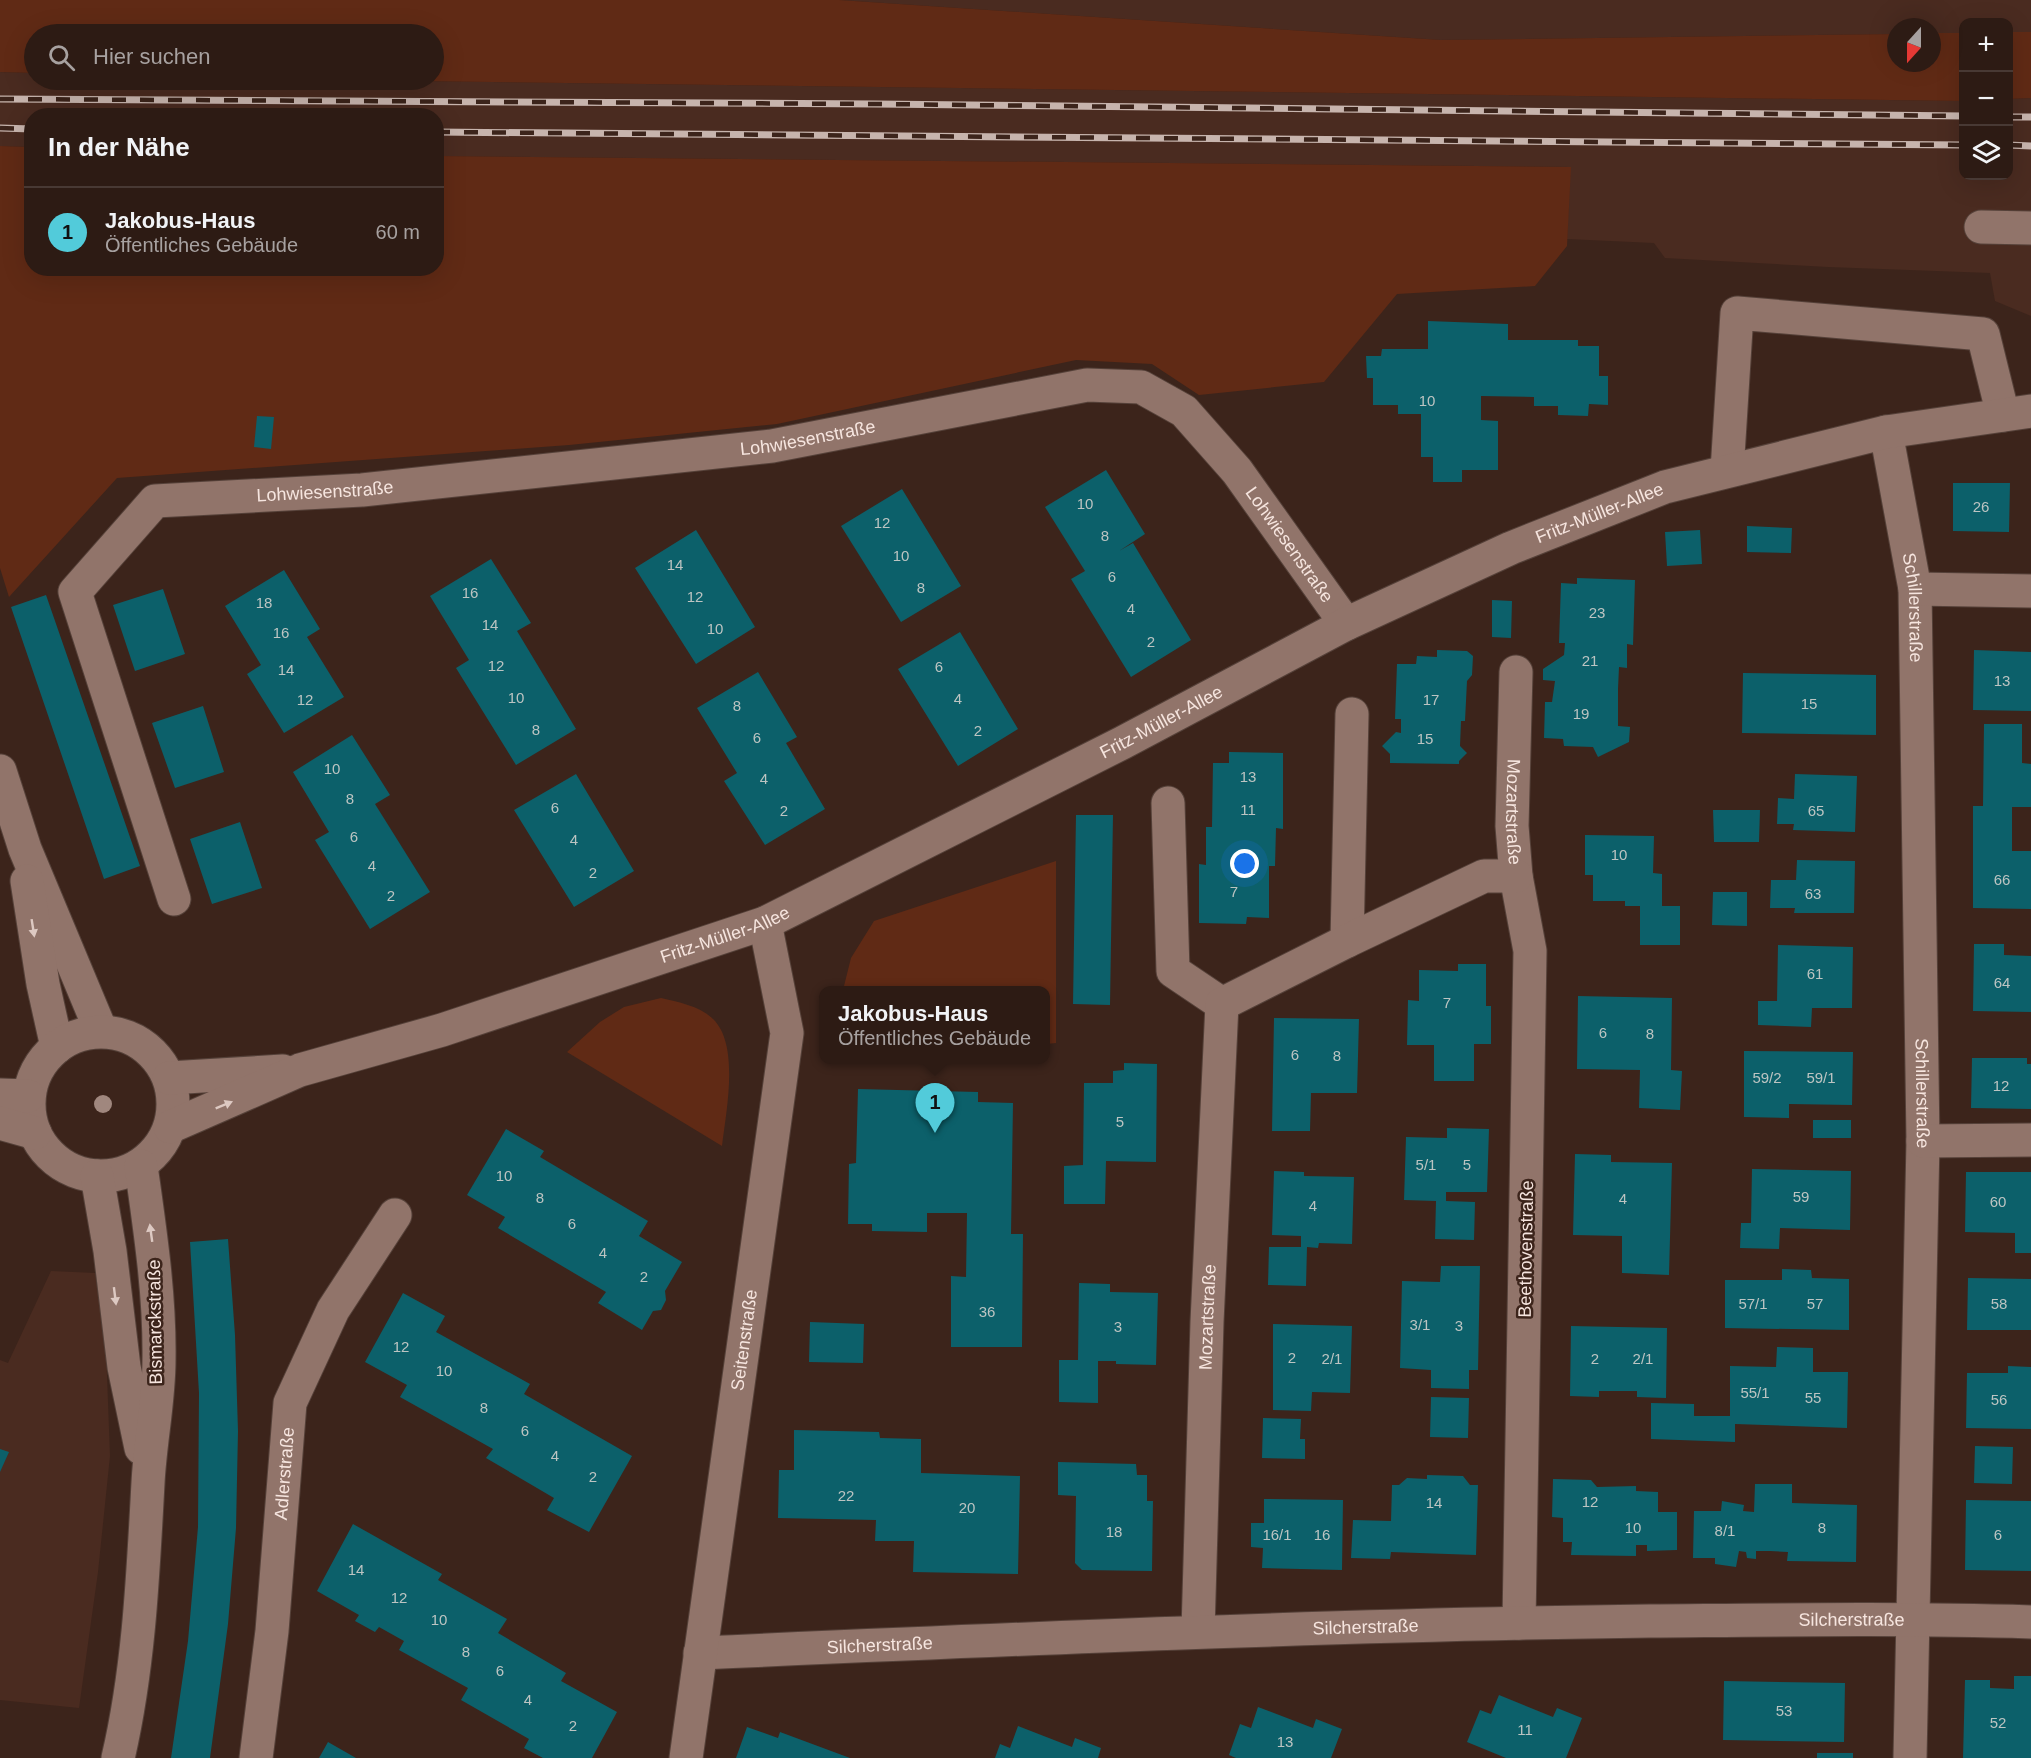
<!DOCTYPE html>
<html lang="de">
<head>
<meta charset="utf-8">
<style>
  :root { --surface:#2d1b14; --page:#392822; --text:#f1f3f6; --muted:#a7a1a0; --line:#483934; --accent:#52cbda }
  body { margin:0; font-family:Arial,sans-serif; background:var(--page); color:var(--text) }
  .controls { position:absolute; right:18px; top:18px; display:grid; overflow:hidden; border-radius:12px; box-shadow:0 6px 24px #0002 }
  .controls button { width:54px; height:54px; display:grid; place-items:center; padding:0; border:0; border-bottom:2px solid var(--line); background:var(--surface); color:var(--text); font:30px sans-serif }
  .compass { position:absolute; left:1887px; top:18px; width:54px; height:54px; border-radius:50%; background:var(--surface); box-shadow:0 6px 24px #0002; rotate:201deg }
  .you { position:absolute; left:1245px; top:864px; width:21px; height:21px; margin:-15px; border:4px solid #fff; border-radius:50%; background:#1a73e8; box-shadow:0 0 0 9px #1a73e833 }
  .badge { display:grid; place-items:center; width:39px; height:39px; border-radius:50%; background:var(--accent); color:#111; font-size:20px; font-weight:700 }
  .pin { position:absolute; translate:-50% -50px; filter:drop-shadow(0 2px 3px #0008) }
  .pin::after { content:''; position:absolute; top:32px; width:21px; height:18px; background:inherit; clip-path:polygon(0 0,100% 0,50% 100%) }
  .popup { position:absolute; left:819px; top:986px; width:231px; height:78px; box-sizing:border-box; display:grid; place-content:center; border-radius:12px; background:var(--surface); filter:drop-shadow(0 2px 4px #0005); font-size:20px; white-space:nowrap; color:var(--muted) }
  .popup b { font-size:22px; color:var(--text) }
  .popup::after { content:''; position:absolute; left:50%; top:100%; margin-left:-12px; border:12px solid transparent; border-top-color:var(--surface) }
  .list { margin:0; padding:0; list-style:none }
  h2 { display:flex; justify-content:space-between; align-items:center; height:78px; margin:0; padding:0 24px; font-size:26px }
  h2 small { font-size:20px; font-weight:400; color:var(--muted) }
  .list li { display:grid; grid-template-columns:39px 1fr auto; gap:18px; align-items:center; box-sizing:border-box; height:90px; padding:0 24px; border-top:2px solid var(--line) }
  .list b { display:block; font-size:22px; white-space:nowrap }
  .list p { margin:0; font-size:20px; white-space:nowrap; color:var(--muted) }
  .list em { font-size:20px; font-style:normal; color:var(--muted) }
  .icon { flex:none; width:33px; height:33px; fill:none; stroke:currentColor; stroke-width:2; stroke-linecap:round; stroke-linejoin:round }
  .map { position:relative; flex:none; width:2031px; height:1758px; overflow:hidden }
  .search { position:absolute; background:var(--surface); box-shadow:0 6px 24px #0002; left:24px; top:24px; width:420px; height:66px; display:flex; align-items:center; gap:15px; box-sizing:border-box; padding:0 21px; border-radius:33px; color:var(--muted); font-size:22px }
  .panel { position:absolute; background:var(--surface); box-shadow:0 6px 24px #0002; left:24px; top:108px; width:420px; height:168px; border-radius:24px }
  .map>svg:first-child { display:block }
  .built { fill:#4a2b20 }
  .green { fill:#602a15 }
  .building { fill:#0c606a }
  .lines { fill:none; stroke-linecap:round; stroke-linejoin:round }
  .minor-casing { stroke:#554139; stroke-width:35 }
  .minor { stroke:#91746a; stroke-width:33 }
  .rail-casing { stroke:#c7b4ad; stroke-width:7 }
  .rail { stroke:#3c241b; stroke-width:4.5; stroke-dasharray:14; stroke-linecap:butt }
  .tree { fill:#a0877e }
  .oneway { fill:#ddc9c2 }
  .labels { text-anchor:middle; stroke-width:5; stroke-linejoin:round; paint-order:stroke }
  .number-label { font-size:15px; fill:#bcc4c2 }
  .street-label { font-size:18px; fill:#f6e5df; stroke:#3c241b }
</style>
</head>
<body>
<div class="map">
<svg width="2031" height="1758" viewBox="0 0 2031 1758">
  <rect width="100%" height="100%" fill="#3c241b"/>
  <path class="built" d="M839,0H2031V32H2009L2008,22H1964L1963,33H1932V27H1896V34L1441,40Z
    M0,72L34,73V80H342L1963,101L1964,176H2008L2009,99L2031,98V316L1995,301L1990,273L1828,267L1665,258L1654,243L1567,239L1570,167L437,156L436,116H32L31,147L0,146Z
    M51,1271L95,1273L106,1348L110,1456L98,1572L79,1708L0,1700V1360L8,1363Z"/>
  <path class="green" d="M0,0H839L1441,40L1896,34V63H1932V33H1963V101L342,80H434V34H34V73L0,72Z
    M2009,32H2031V98L2009,99Z
    M0,146L31,147L32,268H436L437,156L1571,167L1567,246L1535,286L1397,294L1324,382L1199,395L1152,364L1076,360L777,424L569,445L117,478L9,597L0,568Z
    M1056,861V1043L1046,1044V990H843L851,958L874,921Z
    M661,998C678,1002 700,1006 713,1019C740,1045 726,1112 722,1146L567,1052L600,1022L624,1007Z"/>
  <path class="building" d="M1428,321L1508,324V340H1578V346H1599V376H1608V405L1589,404L1588,416L1558,415V406H1534V397L1481,396V420L1498,421V470H1462V482H1433V457H1421V414H1398V405H1373V378H1367L1366,356H1381L1382,349H1428Z
    M257,416L274,417L271,449L254,447Z
    M1106,470L1145,534L1119,551L1133,543L1191,640L1131,677L1071,579L1085,571L1045,507Z
    M1953,483H2010L2009,532L1953,531Z
    M902,489L961,586L901,622L841,526Z
    M1747,526L1792,528L1791,553L1747,552Z
    M696,530L755,627L696,664L635,568Z
    M1700,530L1702,564L1667,566L1665,532Z
    M491,559L531,623L517,631L576,729L516,765L456,668L469,660L430,596Z
    M284,570L320,629L307,637L344,697L284,733L247,674L261,665L225,606Z
    M1577,578L1635,580L1633,645L1627,644V668L1619,667L1618,689V726L1630,727L1629,742L1598,757L1593,747L1564,746L1563,739L1544,738L1545,702H1552L1555,681L1543,680V669L1564,655L1565,643H1559L1561,583L1577,584Z
    M163,589L185,654L135,671L113,605Z
    M46,595L140,866L104,879L11,607Z
    M1492,600L1512,601L1511,638L1492,637Z
    M960,632L1018,729L958,766L898,669Z
    M1437,650L1467,651L1473,656L1472,675L1467,681L1465,721H1461L1460,746L1467,753L1459,761V764L1390,763V754L1382,746L1396,732L1401,733V719H1395L1397,664H1416L1417,656L1437,657Z
    M1974,650L2031,652V711L1973,710Z
    M758,672L797,737L786,743L825,809L765,845L724,781L737,773L697,708Z
    M1743,673L1876,675V735L1742,733Z
    M203,706L224,772L175,788L152,723Z
    M1984,724H2022V763L2031,764V807H2012V851H2031V909L1973,908V806H1983Z
    M352,735L390,795L375,804L430,892L370,929L315,840L329,832L293,772Z
    M1229,752L1283,753V829L1276,828L1275,866H1269V918L1247,917L1246,924L1199,923V864L1206,865V827H1212L1213,763H1229Z
    M576,774L634,871L574,907L514,810Z
    M1795,774L1857,776L1855,832L1793,830L1794,824H1777L1778,798L1794,799Z
    M1713,810H1760L1759,842H1714Z
    M1076,815H1113L1110,1005L1073,1004Z
    M240,822L262,888L212,904L190,839Z
    M1585,835L1654,836L1653,873L1662,874V906H1680V945H1640V906H1625V901H1593V875H1585Z
    M1797,860L1855,861L1854,913H1794L1795,908H1770L1771,880H1796Z
    M1713,892H1747V926L1712,925Z
    M1974,944H2004V955L2031,956V1012L1973,1011Z
    M1778,945L1853,947L1852,1008H1812L1811,1027L1758,1025V1001H1777Z
    M1458,964H1486V1006H1491V1044H1474V1081H1434V1045H1407L1408,1000L1419,1001V970L1458,971Z
    M1578,996L1672,998L1671,1070L1682,1071L1680,1110L1639,1108L1640,1070L1577,1069Z
    M1274,1018L1359,1019L1357,1093H1311L1310,1131H1272Z
    M1744,1051L1853,1052L1852,1105L1789,1104V1118L1744,1117Z
    M1972,1058H2027V1064H2031V1109L1971,1108Z
    M1124,1063L1157,1064L1156,1162L1106,1161L1105,1204H1064V1166L1083,1165L1084,1083H1113V1071L1124,1070Z
    M858,1089L978,1092V1102L1013,1103L1011,1234H1023L1022,1347H951V1276L966,1277L967,1213H927V1232L872,1231V1224H848L849,1164L856,1163Z
    M1813,1120H1851V1138H1813Z
    M1447,1128L1489,1129L1487,1192H1446V1201L1475,1202L1474,1240L1435,1239L1436,1201L1404,1200L1406,1137L1447,1138Z
    M506,1129L544,1151L540,1157L648,1221L639,1236L682,1262L665,1291L666,1300L661,1310L653,1311L642,1330L598,1303L606,1292L498,1228L505,1217L467,1195Z
    M1575,1154L1611,1155V1162L1672,1163L1669,1275L1622,1273V1236L1573,1235Z
    M1752,1169L1851,1171L1850,1230L1780,1228L1779,1249L1740,1248L1741,1223H1751Z
    M1274,1171L1304,1172V1176L1354,1177L1352,1244L1319,1243L1318,1248L1307,1247L1306,1286L1268,1285L1269,1247H1301V1236L1272,1235Z
    M1966,1172H2031V1253H2015V1233L1965,1232Z
    M228,1239L235,1335L238,1431L236,1528L228,1624L210,1758H171L188,1641L198,1527L199,1393L190,1242Z
    M1441,1266H1480L1478,1370H1469V1389L1431,1388V1370L1400,1368L1402,1281L1440,1282Z
    M1782,1269L1811,1270L1812,1278L1849,1279V1330L1725,1328V1280H1782Z
    M1968,1278L2031,1279V1330H1967Z
    M1079,1283L1110,1284V1292L1158,1293L1156,1365L1116,1364V1361H1098V1403L1059,1402V1360H1078Z
    M403,1293L445,1316L436,1332L530,1384L524,1394L632,1456L589,1532L547,1510L554,1498L486,1458L493,1449L400,1397L407,1385L365,1362Z
    M810,1322L864,1324L863,1363L809,1362Z
    M1273,1324L1352,1326L1350,1393L1312,1392L1311,1411L1273,1410Z
    M1571,1326L1667,1328L1666,1398L1637,1397V1391H1599V1397L1570,1396Z
    M1777,1347L1813,1348V1372H1848L1847,1428L1735,1424V1442L1651,1439V1403L1694,1404V1416H1730V1366L1776,1367Z
    M2008,1366L2031,1367V1429L1966,1428L1967,1373H2008Z
    M1431,1397L1469,1398L1468,1438L1430,1437Z
    M1263,1418L1301,1419L1300,1439H1305V1459L1262,1458Z
    M794,1430L879,1432L880,1438L921,1439V1473L1020,1476L1018,1574L913,1572L914,1541H875L876,1520L778,1518L779,1470H794Z
    M1975,1446L2013,1447L2012,1484L1974,1483Z
    M0,1449L9,1452L0,1472Z
    M1058,1462L1136,1464L1137,1475H1147V1501H1153L1152,1571L1082,1570L1075,1563L1076,1496L1058,1495Z
    M1427,1475L1463,1476L1470,1485H1478L1476,1555L1391,1552L1390,1559L1351,1558L1353,1520L1391,1521L1392,1485H1399L1407,1478L1427,1479Z
    M1553,1479L1591,1480L1597,1487L1636,1486V1491L1658,1492V1512H1677V1550L1647,1551V1545H1636V1556L1571,1555L1572,1542H1563V1518L1552,1517Z
    M1755,1484H1792V1503L1857,1505L1856,1562L1787,1561L1788,1552L1770,1551H1756V1559L1747,1558L1746,1552L1739,1551L1736,1567L1715,1564V1558H1693L1694,1511H1721L1722,1501L1744,1505L1743,1511L1754,1512Z
    M1264,1499L1343,1500L1342,1570L1262,1568L1263,1548L1251,1547V1523H1264Z
    M1966,1500L2031,1501V1571L1965,1570Z
    M353,1524L442,1574L438,1580L507,1619L498,1633L566,1673L561,1681L617,1712L592,1758H543L524,1748L529,1739L461,1700L468,1688L399,1650L404,1641L379,1627L375,1632L355,1621L359,1615L317,1591Z
    M2014,1676H2031V1758H1963L1965,1680H1990V1688L2014,1689Z
    M1724,1681L1845,1683L1844,1742L1723,1740Z
    M1499,1695L1553,1717L1557,1708L1582,1718L1566,1758H1506L1467,1742L1480,1710L1491,1714Z
    M1258,1707L1313,1728L1316,1719L1342,1729L1331,1758H1236L1229,1755L1240,1724L1251,1728Z
    M1018,1726L1072,1747L1075,1738L1101,1748L1098,1758H995L1000,1744L1010,1748Z
    M747,1727L778,1738L780,1732L850,1758H736Z
    M328,1742L356,1758H319Z
    M1817,1753H1853V1758H1817Z"/>
  <g class="lines">
    <defs>
      <g id="minor">
        <path d="M1981,227L2031,228"/>
        <path id="s1" d="M1886,432L1915,589L1923,1141L1910,1758"/>
        <path d="M1727,471L1737,313L1983,334L2003,415"/>
        <path d="M1915,589L2031,591"/>
        <path id="s2" d="M1516,672L1512,826L1516,876L1530,951L1519,1623"/>
        <path d="M0,771L25,849L101,1031"/>
        <path d="M1168,803L1173,971L1222,1004"/>
        <path d="M27,881L43,984L57,1047"/>
        <path id="s3" d="M174,899L75,592L155,501L362,490L772,446L1087,385L1141,387L1184,411L1237,471L1346,624"/>
        <path d="M1347,941L1352,714"/>
        <circle cx="101" cy="1104" r="72"/>
        <path d="M169,1078L283,1071"/>
        <path d="M0,1095L28,1096"/>
        <path d="M0,1123L35,1133"/>
        <path id="s4" d="M170,1127L300,1070L442,1030L765,923L1122,743L1346,624L1511,548L1665,487L1886,432L2031,411"/>
        <path d="M1923,1141L2031,1140"/>
        <path d="M97,1176L110,1251L124,1367L141,1448"/>
        <path id="s5" d="M1198,1631L1207,1322L1222,1004L1347,941L1484,876H1516"/>
        <path id="s6" d="M700,1653C1016,1639 1333,1625 1650,1621C1777,1620 1904,1618 2031,1622"/>
        <path d="M118,1758C139,1668 143,1575 148,1483C150,1442 159,1401 159,1360C160,1295 150,1230 141,1166"/>
        <path id="s7" d="M256,1758L272,1631L290,1403L333,1310L395,1215"/>
        <path id="s8" d="M686,1758L787,1033L765,923"/>
      </g>
    </defs>
    <use href="#minor" class="minor-casing"/>
    <use href="#minor" class="minor"/>
    <defs>
      <path id="rail" d="M0,99L876,104L1964,116
        M2008,117H2031
        M0,128L32,129
        M436,132L1964,145
        M2008,145L2031,146"/>
    </defs>
    <use href="#rail" class="rail-casing"/>
    <use href="#rail" class="rail"/>
  </g>
  <circle class="tree" cx="103" cy="1104" r="9"/>
  <defs><path id="oneway-solid" d="M-6-.8H1V-3.2L6.5 0L1 3.2V.8H-6Z" transform="scale(1.5)"/></defs>
  <g class="oneway">
    <use href="#oneway-solid" transform="translate(33 928) rotate(81)"/>
    <use href="#oneway-solid" transform="translate(224 1105) rotate(-22)"/>
    <use href="#oneway-solid" transform="translate(151 1233) rotate(-98)"/>
    <use href="#oneway-solid" transform="translate(115 1296) rotate(83)"/>
  </g>
  <g class="labels">
    <g class="number-label">
      <text x="1427" y="406">10</text>
      <text x="1085" y="509">10</text>
      <text x="1981" y="512">26</text>
      <text x="882" y="528">12</text>
      <text x="1105" y="541">8</text>
      <text x="901" y="561">10</text>
      <text x="675" y="570">14</text>
      <text x="1112" y="582">6</text>
      <text x="921" y="593">8</text>
      <text x="470" y="598">16</text>
      <text x="695" y="602">12</text>
      <text x="264" y="608">18</text>
      <text x="1131" y="614">4</text>
      <text x="1597" y="618">23</text>
      <text x="490" y="630">14</text>
      <text x="715" y="634">10</text>
      <text x="281" y="638">16</text>
      <text x="1151" y="647">2</text>
      <text x="1590" y="666">21</text>
      <text x="496" y="671">12</text>
      <text x="939" y="672">6</text>
      <text x="286" y="675">14</text>
      <text x="2002" y="686">13</text>
      <text x="516" y="703">10</text>
      <text x="958" y="704">4</text>
      <text x="305" y="705">12</text>
      <text x="1431" y="705">17</text>
      <text x="1809" y="709">15</text>
      <text x="737" y="711">8</text>
      <text x="1581" y="719">19</text>
      <text x="536" y="735">8</text>
      <text x="978" y="736">2</text>
      <text x="757" y="743">6</text>
      <text x="1425" y="744">15</text>
      <text x="332" y="774">10</text>
      <text x="1248" y="782">13</text>
      <text x="764" y="784">4</text>
      <text x="350" y="804">8</text>
      <text x="555" y="813">6</text>
      <text x="1248" y="815">11</text>
      <text x="784" y="816">2</text>
      <text x="1816" y="816">65</text>
      <text x="354" y="842">6</text>
      <text x="574" y="845">4</text>
      <text x="1619" y="860">10</text>
      <text x="372" y="871">4</text>
      <text x="593" y="878">2</text>
      <text x="2002" y="885">66</text>
      <text x="1234" y="897">7</text>
      <text x="1813" y="899">63</text>
      <text x="391" y="901">2</text>
      <text x="1815" y="979">61</text>
      <text x="2002" y="988">64</text>
      <text x="1447" y="1008">7</text>
      <text x="1603" y="1038">6</text>
      <text x="1650" y="1039">8</text>
      <text x="1295" y="1060">6</text>
      <text x="1337" y="1061">8</text>
      <text x="1767" y="1083">59/2</text>
      <text x="1821" y="1083">59/1</text>
      <text x="2001" y="1091">12</text>
      <text x="1120" y="1127">5</text>
      <text x="1426" y="1170">5/1</text>
      <text x="1467" y="1170">5</text>
      <text x="504" y="1181">10</text>
      <text x="1801" y="1202">59</text>
      <text x="540" y="1203">8</text>
      <text x="1623" y="1204">4</text>
      <text x="1998" y="1207">60</text>
      <text x="1313" y="1211">4</text>
      <text x="572" y="1229">6</text>
      <text x="603" y="1258">4</text>
      <text x="644" y="1282">2</text>
      <text x="1753" y="1309">57/1</text>
      <text x="1815" y="1309">57</text>
      <text x="1999" y="1309">58</text>
      <text x="987" y="1317">36</text>
      <text x="1420" y="1330">3/1</text>
      <text x="1459" y="1331">3</text>
      <text x="1118" y="1332">3</text>
      <text x="401" y="1352">12</text>
      <text x="1292" y="1363">2</text>
      <text x="1332" y="1364">2/1</text>
      <text x="1595" y="1364">2</text>
      <text x="1643" y="1364">2/1</text>
      <text x="444" y="1376">10</text>
      <text x="1755" y="1398">55/1</text>
      <text x="1813" y="1403">55</text>
      <text x="1999" y="1405">56</text>
      <text x="484" y="1413">8</text>
      <text x="525" y="1436">6</text>
      <text x="555" y="1461">4</text>
      <text x="593" y="1482">2</text>
      <text x="846" y="1501">22</text>
      <text x="1590" y="1507">12</text>
      <text x="1434" y="1508">14</text>
      <text x="967" y="1513">20</text>
      <text x="1633" y="1533">10</text>
      <text x="1822" y="1533">8</text>
      <text x="1725" y="1536">8/1</text>
      <text x="1114" y="1537">18</text>
      <text x="1277" y="1540">16/1</text>
      <text x="1322" y="1540">16</text>
      <text x="1998" y="1540">6</text>
      <text x="356" y="1575">14</text>
      <text x="399" y="1603">12</text>
      <text x="439" y="1625">10</text>
      <text x="466" y="1657">8</text>
      <text x="500" y="1676">6</text>
      <text x="528" y="1705">4</text>
      <text x="1784" y="1716">53</text>
      <text x="1998" y="1728">52</text>
      <text x="573" y="1731">2</text>
      <text x="1525" y="1735">11</text>
      <text x="1285" y="1747">13</text>
    </g>
    <g class="street-label">
      <text dy="6" stroke="none"><textPath href="#s3" startOffset="1100">Lohwiesenstraße</textPath></text>
      <text dy="6" stroke="none"><textPath href="#s3" startOffset="614">Lohwiesenstraße</textPath></text>
      <text dy="6" stroke="none"><textPath href="#s4" startOffset="1560">Fritz-Müller-Allee</textPath></text>
      <text dy="6" stroke="none"><textPath href="#s3" startOffset="1658">Lohwiesenstraße</textPath></text>
      <text dy="6" stroke="none"><textPath href="#s1" startOffset="178">Schillerstraße</textPath></text>
      <text dy="6" stroke="none"><textPath href="#s4" startOffset="1074">Fritz-Müller-Allee</textPath></text>
      <text dy="6" stroke="none"><textPath href="#s2" startOffset="140">Mozartstraße</textPath></text>
      <text dy="6" stroke="none"><textPath href="#s4" startOffset="588">Fritz-Müller-Allee</textPath></text>
      <text dy="6" stroke="none"><textPath href="#s1" startOffset="664">Schillerstraße</textPath></text>
      <text transform="translate(1526 1249) rotate(-89)" y="6">Beethovenstraße</text>
      <text dy="6" stroke="none"><textPath href="#s5" startOffset="314">Mozartstraße</textPath></text>
      <text transform="translate(155 1322) rotate(-91)" y="6">Bismarckstraße</text>
      <text dy="6" stroke="none"><textPath href="#s8" startOffset="422">Seitenstraße</textPath></text>
      <text dy="6" stroke="none"><textPath href="#s7" startOffset="286">Adlerstraße</textPath></text>
      <text dy="6" stroke="none"><textPath href="#s6" startOffset="1152">Silcherstraße</textPath></text>
      <text dy="6" stroke="none"><textPath href="#s6" startOffset="666">Silcherstraße</textPath></text>
      <text dy="6" stroke="none"><textPath href="#s6" startOffset="180">Silcherstraße</textPath></text>
    </g>
  </g>
</svg>
<div class="controls">
<button>+</button>
<button>−</button>
<button><svg class="icon" aria-label="layers" viewBox="0 0 24 24"><path d="M12 4l9 5-9 5-9-5zM3 14l9 5 9-5"/></svg></button>
</div>
<svg class="compass" viewBox="-18 -18 36 36"><path d="M0-13l5 13h-10z" fill="#e53935"/><path d="M0 13l5-13h-10z" fill="#a7a1a0"/></svg>
<div class="you"></div>
<div class="pin badge" style="left:935px;top:1133px">1</div>
<div class="popup"><b>Jakobus-Haus</b>Öffentliches Gebäude</div>
<div class="search"><svg class="icon" aria-label="search" viewBox="0 0 24 24"><circle cx="10" cy="10" r="6"/><path d="M15 15l6 6"/></svg>Hier suchen</div>
<section class="panel">
<h2>In der Nähe<small></small></h2>
<ul class="list">
<li><span class="badge">1</span><div><b>Jakobus-Haus</b><p>Öffentliches Gebäude</p></div><em>60 m</em></li>
</ul>
</section>
</div>
</body>
</html>
